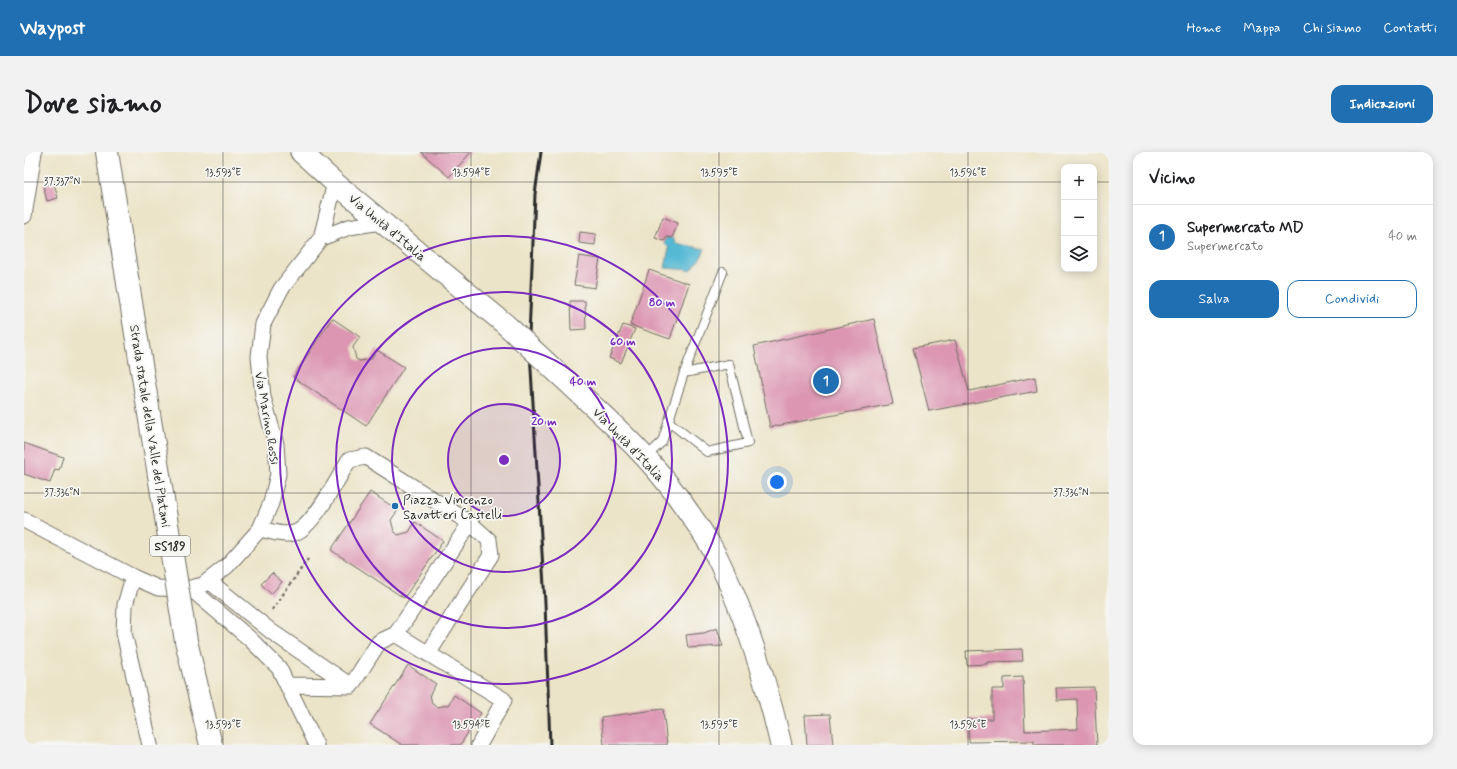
<!DOCTYPE html>
<html lang="it">
<head>
<meta charset="utf-8">
<style>
  :root { --surface:#fff; --page:#f2f2f2; --text:#202124; --muted:#757577; --line:#e0e0e0; --accent:#1f6fb2 }
  body { margin:0; font-family:Mynerve,sans-serif; background:var(--page); color:var(--text) }
  .controls { position:absolute; right:12px; top:12px; display:grid; overflow:hidden; border-radius:8px; box-shadow:0 2px 10px #0003 }
  .controls button { width:36px; height:36px; display:grid; place-items:center; padding:0; border:0; border-bottom:1px solid var(--line); background:var(--surface); color:var(--text); font:20px sans-serif }
  .you { position:absolute; left:753px; top:330px; width:14px; height:14px; margin:-10px; border:3px solid #fff; border-radius:50%; background:#1a73e8; box-shadow:0 0 0 6px #1a73e833 }
  .badge { display:grid; place-items:center; width:26px; height:26px; border-radius:50%; background:var(--accent); color:#fff; font-size:13px; font-weight:700 }
  .pin { position:absolute; translate:-50% -50%; border:2px solid #fff; box-shadow:0 1px 4px #0006 }
  .list { margin:0; padding:0; list-style:none }
  h2 { display:flex; justify-content:space-between; align-items:center; height:52px; margin:0; padding:0 16px; font-size:17px }
  h2 small { font-size:13px; font-weight:400; color:var(--muted) }
  .list li { display:grid; grid-template-columns:26px 1fr auto; gap:12px; align-items:center; box-sizing:border-box; height:64px; padding:0 16px; border-top:1px solid var(--line) }
  .list b { display:block; font-size:15px; white-space:nowrap }
  .list p { margin:0; font-size:13px; white-space:nowrap; color:var(--muted) }
  .list em { font-size:13px; font-style:normal; color:var(--muted) }
  .actions { display:flex; gap:8px; padding:12px 16px }
  .actions a { flex:1; padding:9px 0; border:1px solid var(--accent); border-radius:12px; text-align:center; font-size:14px; color:var(--accent) }
  .actions .main { background:var(--accent); color:#fff }
  .icon { flex:none; width:22px; height:22px; fill:none; stroke:currentColor; stroke-width:2; stroke-linecap:round; stroke-linejoin:round }
  .map { position:relative; flex:none; width:1085px; height:593px; overflow:hidden; border-radius:12px }
  header { display:flex; align-items:center; gap:24px; box-sizing:border-box; height:56px; padding:0 20px; background:var(--accent); color:#fff }
  header strong { font-size:19px }
  nav { display:flex; gap:22px; margin-inline-start:auto; font-size:14px }
  .intro { display:flex; align-items:center; justify-content:space-between; box-sizing:border-box; height:96px; padding:0 24px }
  h1 { margin:0; font-size:28px }
  .button { padding:10px 18px; border-radius:12px; background:var(--accent); color:#fff; font-size:14px; font-weight:700 }
  main { display:flex; gap:24px; padding:0 24px }
  aside { flex:1; background:var(--surface); border-radius:12px; box-shadow:0 2px 10px #0003 }
  .map>svg:first-child { display:block }
  .water { fill:#55b9d4; stroke:#407280 }
  .building { fill:#dc96b2 }
  .lines { fill:none; stroke-linecap:round; stroke-linejoin:round }
  .lane-casing { stroke:#6f6c62; stroke-width:10 }
  .street-casing { stroke:#6f6c62; stroke-width:17 }
  .secondary-casing { stroke:#6f6c62; stroke-width:23 }
  .primary-casing { stroke:#6f6c62; stroke-width:24 }
  .path { stroke:#6f6c62; stroke-width:2.5; stroke-dasharray:3 3; stroke-linecap:butt }
  .lane { stroke:#fff; stroke-width:8 }
  .street { stroke:#fff; stroke-width:15 }
  .secondary { stroke:#fff; stroke-width:21 }
  .primary { stroke:#fff; stroke-width:22 }
  .rail { stroke:#2b2b2b; stroke-width:3 }
  .secondary-bridge-casing { stroke:#6f6c62; stroke-width:23; stroke-linecap:butt }
  .primary-bridge-casing { stroke:#6f6c62; stroke-width:24; stroke-linecap:butt }
  .secondary-bridge { stroke:#fff; stroke-width:21 }
  .primary-bridge { stroke:#fff; stroke-width:22 }
  .ticks { fill:none; stroke:#2b2b2b; stroke-width:1; stroke-opacity:0.45 }
  .ring { fill:none; stroke:#7b2cbf; stroke-width:2 }
  .poi-dot { fill:#1f6fb2; stroke:#f6f6f2; stroke-width:1.5 }
  .labels { text-anchor:middle; stroke-width:3.5; stroke-linejoin:round; paint-order:stroke }
  .shield { fill:#f6f6f2; stroke:#686867; stroke-width:1 }
  .shield-label { font-size:12px; font-weight:bold; fill:#2b2b2b }
  .street-label { font-size:13px; fill:#2b2b2b; stroke:#f6f6f2 }
  .poi-label { font-size:13px; fill:#2b2b2b; stroke:#f6f6f2; text-anchor:start }
  .ticks-label { font-size:10px; text-anchor:middle; fill:#2b2b2b; stroke:#f6f6f2; stroke-width:3.5; stroke-linejoin:round; paint-order:stroke }
  .centre { fill:#7b2cbf; stroke:#f6f6f2; stroke-width:2 }
  .ring-label { font-size:12px; text-anchor:middle; font-weight:bold; fill:#7b2cbf; stroke:#f6f6f2; stroke-width:3.5; stroke-linejoin:round; paint-order:stroke }
</style>
</head>
<body>
<header>
<strong>Waypost</strong>
<nav><a>Home</a><a>Mappa</a><a>Chi siamo</a><a>Contatti</a></nav>
</header>
<div class="intro"><h1>Dove siamo</h1><a class="button">Indicazioni</a></div>
<main>
<div class="map">
<svg width="1085" height="593" viewBox="0 0 1085 593">
  <rect width="100%" height="100%" fill="#f6f6f2"/>
  <filter id="ink" filterUnits="userSpaceOnUse"><feTurbulence type="fractalNoise" baseFrequency=".025" numOctaves="2"/><feDisplacementMap in="SourceGraphic" scale="8" xChannelSelector="R" yChannelSelector="G"/><feConvolveMatrix kernelMatrix="1 2 1 2 8 2 1 2 1" color-interpolation-filters="sRGB"/></filter>
  <filter id="wash" filterUnits="userSpaceOnUse"><feTurbulence type="fractalNoise" baseFrequency=".012" numOctaves="4" result="noise"/><feDisplacementMap in="SourceGraphic" scale="16" xChannelSelector="R" yChannelSelector="G"/><feGaussianBlur stdDeviation="0.9" result="paint"/><feColorMatrix in="noise" values="0 0 0 0 0 0 0 0 0 0 0 0 0 0 0 0 0 1.4 0 .05"/><feComposite in="paint" operator="in"/></filter>
  <g filter="url(#wash)">
    <rect width="100%" height="100%" fill="#ece4c8"/>
    <path class="water" d="M643,85L649,86L651,91L681,97L677,105L667,118L641,116L645,96L640,91Z"/>
    <g id="blocks">
      <path class="building" d="M397,0H447L425,25Z
        M30,31L34,46L23,49L19,33Z
        M639,65L654,71L648,86L643,85L640,89L631,86Z
        M556,80L572,82L571,93L555,91Z
        M555,104L576,107L571,136L550,133Z
        M625,118L665,132L646,187L606,173Z
        M546,149H561L562,177L547,178Z
        M308,166L336,185L329,195L332,207L336,209L347,207L353,198L380,215L342,274L269,225Z
        M850,167L869,252L746,275L730,194Z
        M599,173L611,177L597,211L585,206Z
        M931,188L945,239L1011,225L1013,239L905,259L889,196Z
        M0,291L39,305L35,318L31,317L26,331L0,322Z
        M346,340L374,358L367,368L370,379L374,383L385,380L391,370L419,389L380,446L307,398Z
        M248,421L258,430L247,442L237,432Z
        M693,476L699,494L664,496L662,483L680,481Z
        M998,497L999,509L963,510V512L943,513L942,499Z
        M384,513L412,532L406,542L408,552L413,555L424,553L430,543L457,561L436,593H378L346,572Z
        M999,525L1001,579L1054,577L1053,547L1033,548L1032,536L1070,535L1073,593H1010V589L945,590L944,567H968V537H980V526Z
        M639,557L643,593H580L577,565Z
        M806,562L809,593H783L781,563Z"/>
    </g>
  </g>
  <g filter="url(#ink)">
    <use href="#blocks" fill-opacity="0" stroke="#6f6c62" stroke-width="1"/>
    <g class="lines">
      <defs>
        <path id="lane" d="M660,221L699,120
          M622,305L638,290L660,221L705,212L724,291L683,300L644,269"/>
        <path id="street" d="M311,31L297,86L325,75L357,70
          M0,64L10,0
          M0,368L109,425L134,436L162,437L179,433L203,414L236,377L247,351L254,322L252,292L239,245L235,205L239,172L257,137L297,86
          M236,377C246,379 259,384 270,381C289,376 314,326 325,308L342,305L446,371L372,482L355,490L327,534L263,533
          M109,425L101,453L100,481L126,593
          M185,429L248,480L327,534
          M166,436L226,487L255,516L292,593
          M372,482L480,548L455,593
          M404,502L467,403L465,388L446,371"/>
        <path id="secondary" d="M277,0L311,31L481,172
          M538,225C577,262 621,299 653,344C667,363 682,384 693,405C722,464 742,529 757,593"/>
        <path id="primary" d="M83,0L114,194"/>
      </defs>
      <use href="#lane" class="lane-casing"/>
      <use href="#street" class="street-casing"/>
      <use href="#secondary" class="secondary-casing"/>
      <use href="#primary" class="primary-casing"/>
      <path class="path" d="M248,458L284,407"/>
      <use href="#lane" class="lane"/>
      <use href="#street" class="street"/>
      <use href="#secondary" class="secondary"/>
      <use href="#primary" class="primary"/>
      <path class="rail" d="M517,0L511,42L505,184L521,451L526,593"/>
      <defs>
        <path id="secondary-bridge" d="M481,172L538,225"/>
        <path id="primary-bridge" d="M114,194L162,489L187,593"/>
      </defs>
      <use href="#secondary-bridge" class="secondary-bridge-casing"/>
      <use href="#primary-bridge" class="primary-bridge-casing"/>
      <use href="#secondary-bridge" class="secondary-bridge"/>
      <use href="#primary-bridge" class="primary-bridge"/>
    </g>
  </g>
  <path class="ticks" d="M199,0V593M447,0V593M695,0V593M944,0V593M0,30H1040M1070,30H1085M0,341H1085"/>
  <circle cx="480" cy="308" r="56" fill="#7b2cbf" fill-opacity=".12"/>
  <g class="ring">
    <circle cx="480" cy="308" r="56"/>
    <circle cx="480" cy="308" r="112"/>
    <circle cx="480" cy="308" r="168"/>
    <circle cx="480" cy="308" r="224"/>
  </g>
  <circle class="poi-dot" cx="371" cy="354" r="4"/>
  <g class="labels">
    <rect class="shield" x="126" y="384" width="40" height="20" rx="3"/>
    <g class="shield-label">
      <text x="146" y="398">SS189</text>
    </g>
    <g class="street-label">
      <text transform="translate(364 75) rotate(40)" y="5">Via Unità d'Italia</text>
      <text transform="translate(244 266) rotate(80)" y="5">Via Marino Rossi</text>
      <text transform="translate(127 274) rotate(81)" y="5">Strada statale della Valle del Platani</text>
      <text transform="translate(605 292) rotate(46)" y="5">Via Unità d'Italia</text>
    </g>
    <g class="poi-label">
      <text x="379" y="352">Piazza Vincenzo<tspan x="379" dy="15">Savatteri Castelli</tspan></text>
    </g>
  </g>
  <g class="ticks-label">
    <text x="199" y="24">13.593°E</text>
    <text x="447" y="24">13.594°E</text>
    <text x="695" y="24">13.595°E</text>
    <text x="944" y="24">13.596°E</text>
    <text x="38" y="33">37.337°N</text>
    <text x="38" y="344">37.336°N</text>
    <text x="1047" y="344">37.336°N</text>
    <text x="199" y="576">13.593°E</text>
    <text x="447" y="576">13.594°E</text>
    <text x="695" y="576">13.595°E</text>
    <text x="944" y="576">13.596°E</text>
  </g>
  <circle cx="480" cy="308" r="6" class="centre"/>
  <g class="ring-label">
    <text x="638" y="154">80 m</text>
    <text x="599" y="193">60 m</text>
    <text x="559" y="233">40 m</text>
    <text x="520" y="273">20 m</text>
  </g>
</svg>
<div class="controls">
<button>+</button>
<button>−</button>
<button><svg class="icon" aria-label="layers" viewBox="0 0 24 24"><path d="M12 4l9 5-9 5-9-5zM3 14l9 5 9-5"/></svg></button>
</div>
<div class="you"></div>
<div class="pin badge" style="left:802px;top:229px">1</div>
</div>
<aside>
<h2>Vicino<small></small></h2>
<ul class="list">
<li><span class="badge">1</span><div><b>Supermercato MD</b><p>Supermercato</p></div><em>40 m</em></li>
</ul>
<div class="actions"><a class="main">Salva</a><a>Condividi</a></div>
</aside>
</main>
</body>
</html>
